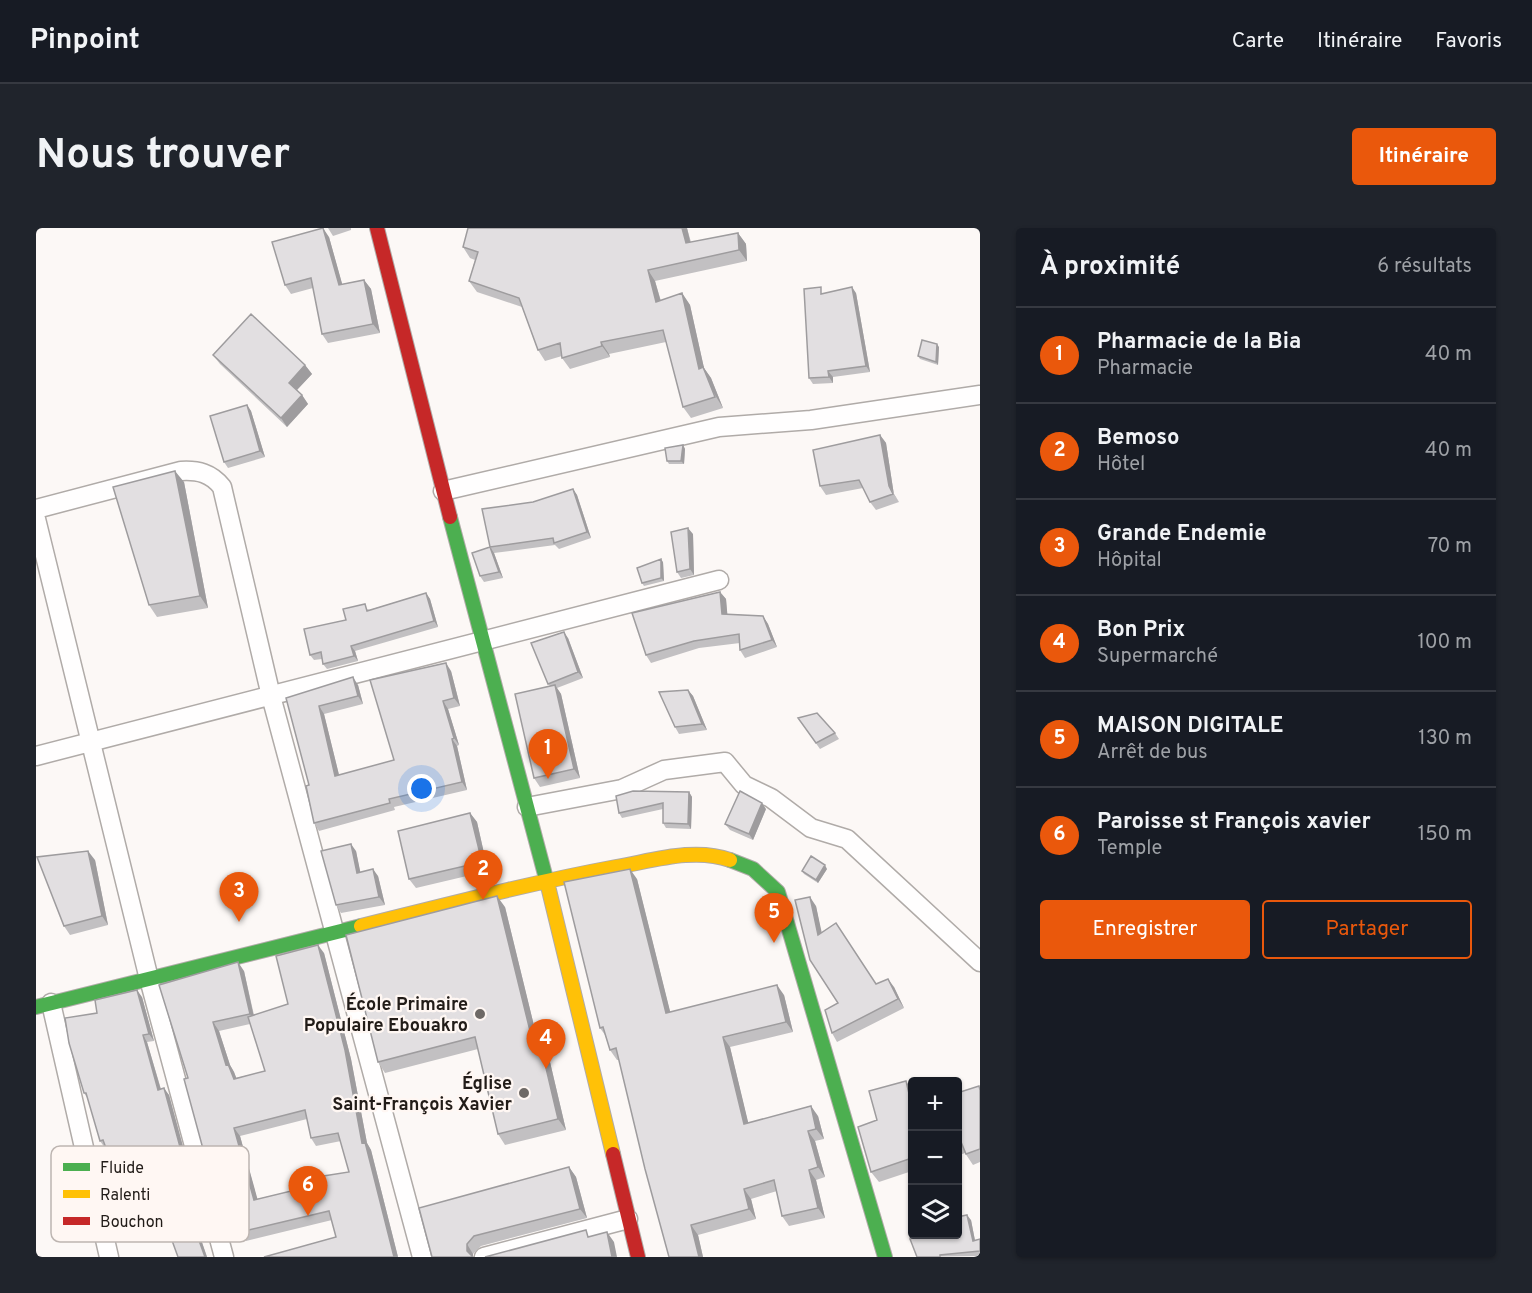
<!DOCTYPE html>
<html lang="fr">
<head>
<meta charset="utf-8">
<style>
  :root { --surface:#171b24; --page:#20242c; --text:#f1f3f6; --muted:#9ea1a6; --line:#363941; --accent:#ea580c }
  body { margin:0; font-family:Overpass,sans-serif; background:var(--page); color:var(--text) }
  .controls { position:absolute; right:18px; bottom:18px; display:grid; overflow:hidden; border-radius:6px; box-shadow:0 2px 4px #0004 }
  .controls button { width:54px; height:54px; display:grid; place-items:center; padding:0; border:0; border-bottom:2px solid var(--line); background:var(--surface); color:var(--text); font:30px sans-serif }
  .you { position:absolute; left:386px; top:561px; width:21px; height:21px; margin:-15px; border:4px solid #fff; border-radius:50%; background:#1a73e8; box-shadow:0 0 0 9px #1a73e833 }
  .badge { display:grid; place-items:center; width:39px; height:39px; border-radius:50%; background:var(--accent); color:#fff; font-size:20px; font-weight:700 }
  .pin { position:absolute; translate:-50% -50px; filter:drop-shadow(0 2px 3px #0008) }
  .pin::after { content:''; position:absolute; top:32px; width:21px; height:18px; background:inherit; clip-path:polygon(0 0,100% 0,50% 100%) }
  .list { margin:0; padding:0; list-style:none }
  h2 { display:flex; justify-content:space-between; align-items:center; height:78px; margin:0; padding:0 24px; font-size:26px }
  h2 small { font-size:20px; font-weight:400; color:var(--muted) }
  .list li { display:grid; grid-template-columns:39px 1fr auto; gap:18px; align-items:center; box-sizing:border-box; height:96px; padding:0 24px; border-top:2px solid var(--line) }
  .list b { display:block; font-size:22px; white-space:nowrap }
  .list p { margin:0; font-size:20px; white-space:nowrap; color:var(--muted) }
  .list em { font-size:20px; font-style:normal; color:var(--muted) }
  .actions { display:flex; gap:12px; padding:18px 24px }
  .actions a { flex:1; padding:14px 0; border:2px solid var(--accent); border-radius:6px; text-align:center; font-size:21px; color:var(--accent) }
  .actions .main { background:var(--accent); color:#fff }
  .icon { flex:none; width:33px; height:33px; fill:none; stroke:currentColor; stroke-width:2; stroke-linecap:round; stroke-linejoin:round }
  .map { position:relative; flex:none; width:944px; height:1029px; overflow:hidden; border-radius:6px }
  header { display:flex; align-items:center; gap:36px; box-sizing:border-box; height:84px; padding:0 30px; background:var(--surface); border-bottom:2px solid var(--line) }
  header strong { font-size:28px }
  nav { display:flex; gap:33px; margin-inline-start:auto; font-size:21px }
  .intro { display:flex; align-items:center; justify-content:space-between; box-sizing:border-box; height:144px; padding:0 36px }
  h1 { margin:0; font-size:42px }
  .button { padding:15px 27px; border-radius:6px; background:var(--accent); color:#fff; font-size:21px; font-weight:700 }
  main { display:flex; gap:36px; padding:0 36px }
  aside { flex:1; background:var(--surface); border-radius:6px; box-shadow:0 2px 4px #0004 }
  .map>svg:first-child { display:block }
  .lines { fill:none; stroke-linecap:round; stroke-linejoin:round }
  .street-casing { stroke:#b0aba8; stroke-width:21 }
  .fast-casing { stroke:#b0aba8; stroke-width:16 }
  .slow-casing { stroke:#b0aba8; stroke-width:16 }
  .jam-casing { stroke:#b0aba8; stroke-width:16 }
  .street { stroke:#fffefe; stroke-width:18 }
  .fast { stroke:#4caf50; stroke-width:14 }
  .slow { stroke:#ffc107; stroke-width:14 }
  .jam { stroke:#c62828; stroke-width:14 }
  .wall { fill:#c2c0c2; fill-rule:evenodd }
  .shaded-wall { fill:#9e9c9e }
  .building { fill:#e2dfe1; stroke:#9e9c9e; stroke-width:1.5; fill-rule:evenodd }
  .poi-dot { fill:#6e6966; stroke:#fff7f3; stroke-width:2 }
  .labels { text-anchor:middle; stroke-width:4.5; stroke-linejoin:round; paint-order:stroke }
  .poi-label { font-size:18px; font-weight:bold; fill:#221c18; stroke:#fff7f3; text-anchor:end }
  .key { fill:#fff7f3; stroke:#bdb5b1; stroke-width:1.5 }
  .key-label { font-size:16px; fill:#221c18 }
</style>
</head>
<body>
<header>
<strong>Pinpoint</strong>
<nav><a>Carte</a><a>Itinéraire</a><a>Favoris</a></nav>
</header>
<div class="intro"><h1>Nous trouver</h1><a class="button">Itinéraire</a></div>
<main>
<div class="map">
<svg width="944" height="1029" viewBox="0 0 944 1029">
  <rect width="100%" height="100%" fill="#fcf8f6"/>
  <g class="lines">
    <defs>
      <path id="street" d="M407,263L683,199L775,192L944,167
        M0,281L145,243C162,242 175,245 186,259L235,468L386,1029
        M0,291L113,751L188,1029
        M0,528L683,352
        M491,579L586,561L628,542L689,534L708,557L735,570L775,600L811,611L944,734
        M15,775L73,1029
        M448,1029L592,991"/>
      <path id="fast" d="M414,289L512,658
        M694,632L717,641L742,664L849,1029
        M0,779L325,698"/>
      <path id="slow" d="M512,658L577,926
        M325,698C410,677 494,655 580,639C616,633 658,619 694,632"/>
      <path id="jam" d="M341,0L414,289
        M577,926L602,1029"/>
    </defs>
    <use href="#street" class="street-casing"/>
    <use href="#fast" class="fast-casing"/>
    <use href="#slow" class="slow-casing"/>
    <use href="#jam" class="jam-casing"/>
    <use href="#street" class="street"/>
    <use href="#fast" class="fast"/>
    <use href="#slow" class="slow"/>
    <use href="#jam" class="jam"/>
  </g>
  <path class="wall" d="M292,0H315V2L297,8Z
    M432,0H651L655,14L702,5L710,16L711,33L619,53L625,73L646,65L654,77L668,140L675,150L687,180L655,190L647,179L630,114L573,126L574,129L534,141L526,130V128L509,133L502,122L486,79L441,64L433,53L439,32L434,30L427,19Z
    M293,9L306,56L328,52L335,61L344,105L292,115L286,106L277,60L255,66L249,57Z
    M789,65H820L834,144L797,149V155L777,156L773,150Z
    M903,119L902,137L884,131L882,128Z
    M177,127L269,137L276,146L261,162L266,167L272,176L251,199L184,136Z
    M211,177L215,183L229,229L192,240L188,234Z
    M844,207L850,215L858,267L863,274L840,282L834,274L827,260L790,267L784,258Z
    M647,217L649,221L648,236H633L631,233Z
    M148,254L172,380L121,389L113,377Z
    M537,261L541,267L555,310L523,321L519,317L458,325L467,350L448,354L444,348L454,319L497,274Z
    M657,306L658,347L645,350L641,344Z
    M627,334L628,353L608,358L606,355Z
    M684,364L690,371L691,386L727,388L732,396L741,419L709,430L704,422V415L663,420L615,435L610,427Z
    M390,365L394,371L402,399L319,423L322,433L291,441L287,436L286,431L278,432L274,427L310,392L332,381L333,382Z
    M532,410L547,450L521,460L525,466L544,550L504,559L498,550L514,458L512,456Z
    M415,443L424,478L412,481L423,517L421,518L431,562L358,579L359,582L283,603L278,595L273,557L250,470L322,457L327,476L288,486L303,547L358,532Z
    M652,462L657,468L671,502L643,506L639,499Z
    M762,490L799,505L803,511L784,521Z
    M653,564L656,569L655,601L630,600L627,595V581L586,590L583,585Z
    M730,581L717,612L694,602L689,596Z
    M434,585L441,594L452,643L380,660L373,651Z
    M320,623L324,644L342,648L349,677L305,685L300,677Z
    M59,632L72,697L34,707L28,698Z
    M791,641L782,655L768,646L766,643Z
    M601,651L634,784L748,767L757,804L694,819L712,895L782,888L788,911L779,913L789,949L780,952L789,990L753,998L746,988L741,963L715,971L720,991L662,1007L667,1029H633L583,832H581L574,822L569,807L564,800Z
    M780,678L785,704L841,756L858,759L868,780L801,814L796,805L802,775L774,732Z
    M469,679L500,806L510,817L530,902L469,917L462,906L442,821L349,845L342,834Z
    M288,725L315,831L331,915L335,922L362,1029H228L300,1009L296,992L210,1013L204,1004L193,971L185,973L179,965L152,850L123,757L208,743L218,787L252,776ZM214,796L229,843L200,850L198,844L194,837L183,803ZM271,891L275,910L280,918L305,913L313,944L276,958L221,971L204,908Z
    M106,769L118,813L111,814L125,861L133,867L155,948L145,951L152,985L158,991L171,1029H142L129,993L95,1000L91,993L82,953L70,919L69,920L64,913L52,871L48,865L61,785Z
    M944,860V934L937,937L929,925L921,928V865Z
    M876,863V943L843,954L835,944L841,892Z
    M533,939L540,949L551,990L445,1018L437,1026V1029H396Z
    M935,992L939,1012L944,1011V1028L881,1029Z"/>
  <path class="shaded-wall" d="M287,0L293,9L309,66L303,57Z
    M646,0H651L657,26L650,15Z
    M702,5L710,16L711,33L703,22Z
    M612,42L619,53L628,85L620,74Z
    M328,52L335,61L344,105L337,96Z
    M816,59L820,65L834,144L830,138Z
    M646,65L654,77L668,140L675,150L687,180L663,141Z
    M565,114L573,126L574,129L566,118Z
    M901,116L903,119L902,137L900,134Z
    M269,137L276,146L259,164L253,155Z
    M792,143L797,149V155L793,149Z
    M266,167L272,176L251,199L245,190Z
    M211,177L215,183L229,229L224,223Z
    M844,207L850,215L858,267L863,274L853,258Z
    M647,217L649,221L648,236L645,233Z
    M139,243L148,254L172,380L164,368Z
    M537,261L541,267L555,310L551,304Z
    M652,300L657,306L658,347L654,341Z
    M454,319L458,325L467,350L463,344Z
    M625,331L627,334L628,353L625,350Z
    M684,364L690,371L692,393L686,386Z
    M390,365L394,371L402,399L398,393Z
    M727,388L732,396L741,419L736,412Z
    M528,404L532,410L547,450L542,444Z
    M315,418L319,423L322,433L318,428Z
    M410,435L415,443L424,478L418,470Z
    M317,449L322,457L327,476L322,468Z
    M519,457L525,466L544,550L538,541Z
    M652,462L657,468L671,502L666,496Z
    M407,473L412,481L423,517L418,510Z
    M283,478L288,486L305,555L299,548Z
    M416,511L421,518L431,562L426,554Z
    M653,564L656,569L655,601L652,596Z
    M726,575L730,581L717,612L713,606Z
    M434,585L441,594L452,643L446,634Z
    M315,616L320,623L326,652L321,645Z
    M52,623L59,632L72,697L66,688Z
    M789,637L791,641L782,655L780,652Z
    M337,641L342,648L349,677L343,669Z
    M594,641L601,651L637,795L630,785Z
    M461,668L469,679L503,818L495,807Z
    M774,669L780,678L788,715L782,707Z
    M282,717L288,725L315,831L331,915L335,922L362,1029H358L326,915Z
    M202,734L208,743L219,794L214,786Z
    M852,751L858,759L868,780L862,771Z
    M741,757L748,767L757,804L750,794Z
    M101,762L106,769L118,813L113,806Z
    M177,794L183,803L194,837L198,844L204,859L198,851L190,837Z
    M502,806L510,817L530,902L522,891Z
    M107,807L111,814L127,869L122,862Z
    M687,809L694,819L715,906L708,896Z
    M870,853L876,863V878Z
    M128,860L133,867L155,948L150,941Z
    M775,878L782,888L788,911L780,901Z
    M198,900L204,908L224,980L218,972Z
    M772,903L779,913L789,949L782,939Z
    M533,939L540,949L551,990L544,981Z
    M773,942L780,952L789,990L782,980Z
    M140,944L145,951L154,993L149,986Z
    M708,961L715,971L720,991L713,981Z
    M153,985L158,991L171,1029H169Z
    M931,987L935,992L940,1018L937,1013Z
    M655,997L662,1007L667,1029H663Z
    M571,1004L578,1014L581,1029H576Z
    M431,1016L437,1026V1029L431,1023Z"/>
  <path class="building" d="M287,0L303,57L328,52L337,96L286,106L275,50L249,57L236,14Z
    M432,0H646L650,15L702,5L703,22L612,42L620,74L646,65L663,141L667,139L679,169L647,179L627,102L565,114L566,118L526,130L524,115L502,122L483,70L433,53L442,24L427,19Z
    M785,59V66L816,59L830,138L792,143L793,149L773,150L768,61Z
    M215,86L269,137L253,155L266,167L245,190L177,127Z
    M886,112L901,116L900,134L882,128Z
    M211,177L224,223L188,234L174,188Z
    M844,207L853,258L857,266L834,274L823,252L784,258L777,222Z
    M647,217L645,233H631L629,220Z
    M139,243L164,368L113,377L77,259Z
    M537,261L551,304L518,315L517,310L454,319L446,281L497,274Z
    M652,300L654,341L641,344L635,304Z
    M454,319L463,344L444,348L436,325Z
    M625,331V350L606,355L601,340Z
    M684,364L686,386L727,388L736,412L704,422L703,406L658,413L610,427L596,385Z
    M390,365L398,393L315,418L318,428L287,436L285,424L274,427L268,401L310,392L307,381L329,376L331,383Z
    M528,404L542,444L512,456L495,415Z
    M410,435L418,470L407,473L418,510L416,511L426,554L353,571L354,575L278,595L270,558L273,557L250,470L317,449L322,468L283,478L299,548L358,532L334,452Z
    M519,457L538,541L498,550L479,466Z
    M652,462L666,496L639,499L623,464Z
    M781,485L799,505L780,515L762,490Z
    M597,563L653,564L652,596L627,595V575L583,585L580,568Z
    M704,563L726,575L713,606L689,596Z
    M434,585L446,634L373,651L362,603Z
    M315,616L321,645L337,641L343,669L300,677L285,623Z
    M52,623L66,688L28,698L1,629Z
    M775,628L789,637L780,652L766,643Z
    M594,641L630,785L741,757L750,794L687,809L708,896L775,878L780,901L772,903L782,939L773,942L782,980L746,988L738,952L708,961L713,981L655,997L663,1029H633L609,941L580,820L574,822L567,799L564,800L528,654Z
    M461,668L495,807L502,806L522,891L462,906L439,809L342,834L310,707Z
    M774,669L782,707L800,695L840,756L852,751L862,771L796,805L789,782L802,775L774,732L759,672Z
    M282,717L309,822L326,915L329,914L358,1029H228L300,1009L293,983L204,1004L190,962L179,965L148,851L152,850L123,757L202,734L214,786L177,794L190,837L192,836L198,851L229,843L212,789L252,776L240,728ZM269,882L275,910L302,905L313,944L275,950L276,958L218,972L198,900Z
    M101,762L113,806L107,807L122,862L128,860L150,941L140,944L149,986L153,985L169,1029H142L126,985L91,993L82,953L67,912L64,913L50,865H48L33,815L29,790L61,785L59,772Z
    M870,853L876,878V930L835,944L822,899L841,892L833,863Z
    M943,858L944,862V921L930,926L925,914L921,915V865Z
    M533,939L544,981L438,1008L431,1016V1023L437,1029H396L383,980Z
    M931,987L937,1013L944,1011V1023L904,1027V1029H881L874,1011L885,1006H921V989Z
    M550,1002L552,1009L571,1004L576,1029H449Z"/>
  <g class="poi-dot">
    <circle cx="444" cy="786" r="6"/>
    <circle cx="488" cy="865" r="6"/>
  </g>
  <g class="labels">
    <g class="poi-label">
      <text x="432" y="782">École Primaire<tspan x="432" dy="21">Populaire Ebouakro</tspan></text>
      <text x="476" y="861">Église<tspan x="476" dy="21">Saint-François Xavier</tspan></text>
    </g>
  </g>
  <rect x="15" y="918" width="198" height="96" rx="9" class="key"/>
  <rect x="27" y="935" width="27" height="8" fill="#4caf50"/>
  <rect x="27" y="962" width="27" height="8" fill="#ffc107"/>
  <rect x="27" y="989" width="27" height="8" fill="#c62828"/>
  <g class="key-label">
    <text x="64" y="945">Fluide</text>
    <text x="64" y="972">Ralenti</text>
    <text x="64" y="999">Bouchon</text>
  </g>
</svg>
<div class="controls">
<button>+</button>
<button>−</button>
<button><svg class="icon" aria-label="layers" viewBox="0 0 24 24"><path d="M12 4l9 5-9 5-9-5zM3 14l9 5 9-5"/></svg></button>
</div>
<div class="you"></div>
<div class="pin badge" style="left:512px;top:551px">1</div>
<div class="pin badge" style="left:447px;top:672px">2</div>
<div class="pin badge" style="left:203px;top:694px">3</div>
<div class="pin badge" style="left:510px;top:841px">4</div>
<div class="pin badge" style="left:738px;top:715px">5</div>
<div class="pin badge" style="left:272px;top:988px">6</div>
</div>
<aside>
<h2>À proximité<small>6 résultats</small></h2>
<ul class="list">
<li><span class="badge">1</span><div><b>Pharmacie de la Bia</b><p>Pharmacie</p></div><em>40 m</em></li>
<li><span class="badge">2</span><div><b>Bemoso</b><p>Hôtel</p></div><em>40 m</em></li>
<li><span class="badge">3</span><div><b>Grande Endemie</b><p>Hôpital</p></div><em>70 m</em></li>
<li><span class="badge">4</span><div><b>Bon Prix</b><p>Supermarché</p></div><em>100 m</em></li>
<li><span class="badge">5</span><div><b>MAISON DIGITALE</b><p>Arrêt de bus</p></div><em>130 m</em></li>
<li><span class="badge">6</span><div><b>Paroisse st François xavier</b><p>Temple</p></div><em>150 m</em></li>
</ul>
<div class="actions"><a class="main">Enregistrer</a><a>Partager</a></div>
</aside>
</main>
</body>
</html>
